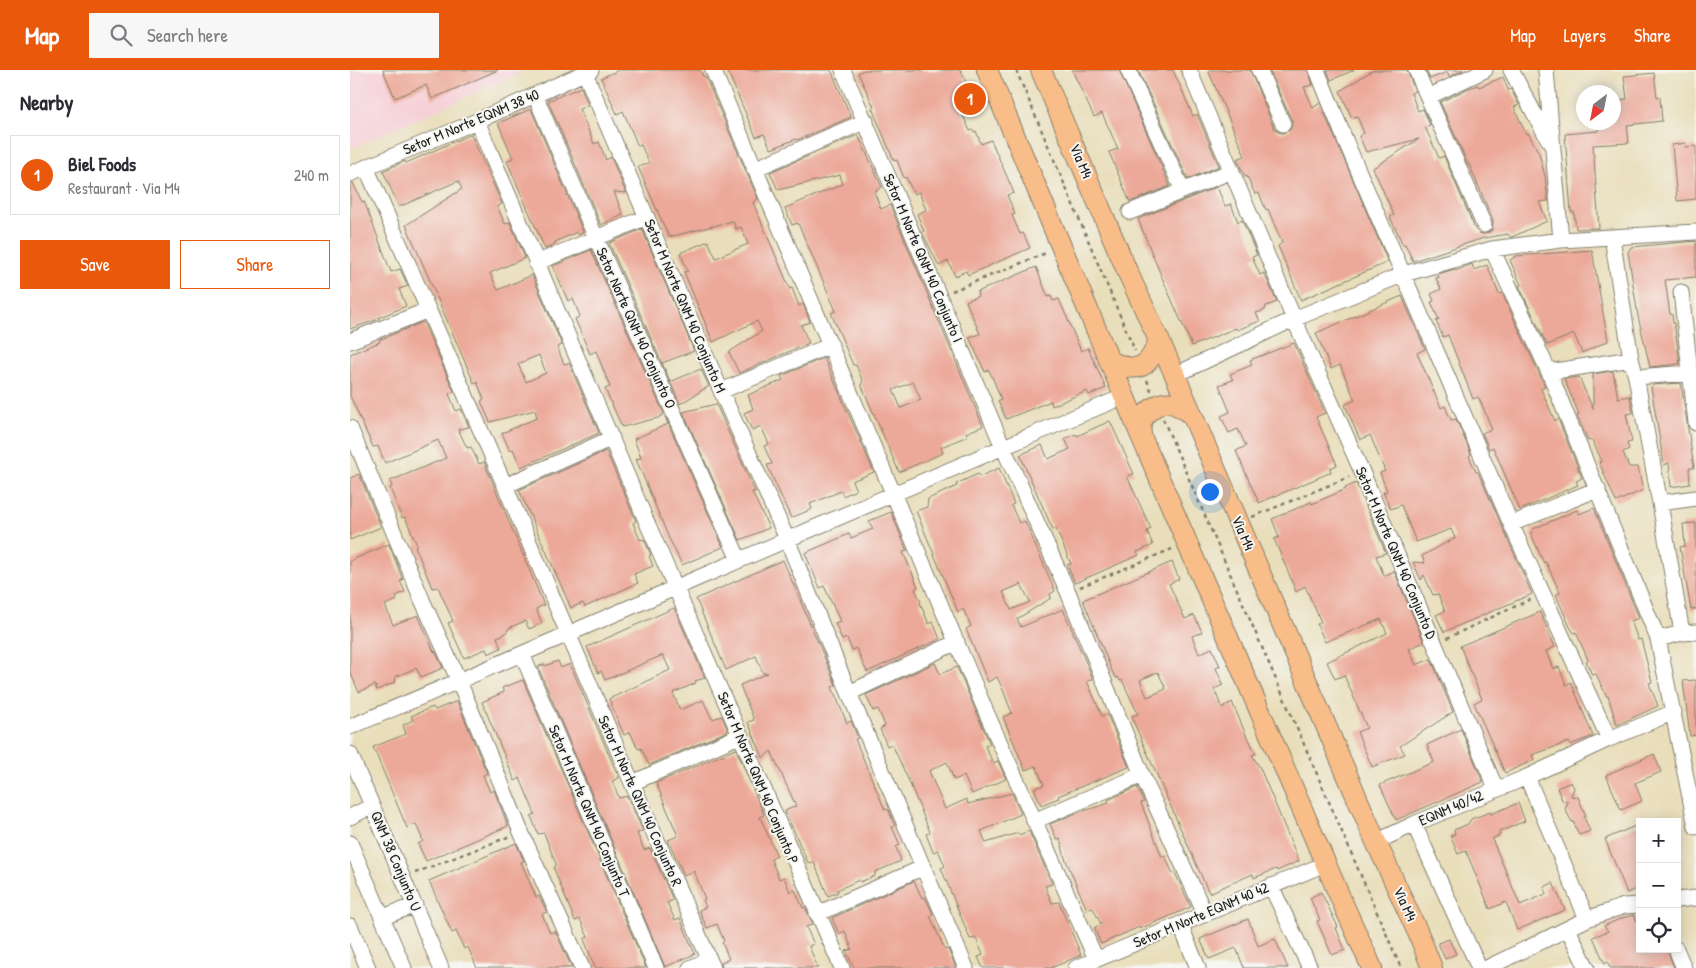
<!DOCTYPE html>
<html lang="en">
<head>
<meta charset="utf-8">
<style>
  :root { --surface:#fff; --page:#f7f7f7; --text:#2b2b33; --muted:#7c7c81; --line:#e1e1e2; --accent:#ea580c }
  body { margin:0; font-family:"Patrick Hand",sans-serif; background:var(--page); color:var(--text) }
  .controls { position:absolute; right:15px; bottom:15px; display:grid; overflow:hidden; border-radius:0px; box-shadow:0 2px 12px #0003 }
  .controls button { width:45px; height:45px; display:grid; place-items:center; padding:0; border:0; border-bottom:1px solid var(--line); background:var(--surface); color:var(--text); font:25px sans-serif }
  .compass { position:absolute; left:1226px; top:15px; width:45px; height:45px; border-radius:50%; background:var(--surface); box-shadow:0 2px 12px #0003; rotate:212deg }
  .you { position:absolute; left:859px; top:421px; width:18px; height:18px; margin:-12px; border:4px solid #fff; border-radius:50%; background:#1a73e8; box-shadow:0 0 0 8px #1a73e833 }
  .badge { display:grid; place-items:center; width:32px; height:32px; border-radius:50%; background:var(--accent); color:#fff; font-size:16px; font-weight:700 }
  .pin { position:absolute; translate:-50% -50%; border:2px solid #fff; box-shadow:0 1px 5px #0006 }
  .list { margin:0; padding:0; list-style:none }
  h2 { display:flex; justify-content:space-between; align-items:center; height:65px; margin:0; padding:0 20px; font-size:21px }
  h2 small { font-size:16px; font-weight:400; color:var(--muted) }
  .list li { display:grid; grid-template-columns:32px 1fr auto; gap:15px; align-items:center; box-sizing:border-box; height:80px; margin:0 10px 10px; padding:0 10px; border:1px solid var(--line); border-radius:0px }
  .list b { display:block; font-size:19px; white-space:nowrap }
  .list p { margin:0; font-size:16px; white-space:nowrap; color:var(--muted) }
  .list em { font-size:16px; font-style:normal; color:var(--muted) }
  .actions { display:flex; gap:10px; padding:15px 20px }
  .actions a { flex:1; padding:11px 0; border:1px solid var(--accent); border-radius:0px; text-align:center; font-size:18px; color:var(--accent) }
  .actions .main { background:var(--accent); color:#fff }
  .icon { flex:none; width:28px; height:28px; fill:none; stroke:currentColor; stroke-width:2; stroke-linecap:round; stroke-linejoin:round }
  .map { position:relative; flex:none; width:1346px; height:898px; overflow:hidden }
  header { display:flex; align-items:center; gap:30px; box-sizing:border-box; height:70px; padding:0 25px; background:var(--accent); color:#fff }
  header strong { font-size:24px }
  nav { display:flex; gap:28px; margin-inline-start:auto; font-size:18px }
  .search { width:350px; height:45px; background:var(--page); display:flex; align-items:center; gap:12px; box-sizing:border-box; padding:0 18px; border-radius:0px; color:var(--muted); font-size:19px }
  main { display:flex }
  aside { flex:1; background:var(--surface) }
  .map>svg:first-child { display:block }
  .built { fill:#f6cfd7 }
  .building { fill:#eca898; fill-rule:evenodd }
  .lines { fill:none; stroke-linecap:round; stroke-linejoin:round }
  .minor-casing { stroke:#827d6b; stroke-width:17 }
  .major-casing { stroke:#827d6b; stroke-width:22 }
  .path { stroke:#827d6b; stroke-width:2.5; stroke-dasharray:4 4; stroke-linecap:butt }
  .minor { stroke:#fff; stroke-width:15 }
  .major { stroke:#f8bd89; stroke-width:20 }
  .labels { text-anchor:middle; stroke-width:4; stroke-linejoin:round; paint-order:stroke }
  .street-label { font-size:15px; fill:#1c1c1c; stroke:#f6f6f2 }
</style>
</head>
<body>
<header>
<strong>Map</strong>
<div class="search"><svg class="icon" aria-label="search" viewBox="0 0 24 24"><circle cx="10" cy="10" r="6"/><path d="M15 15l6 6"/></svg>Search here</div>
<nav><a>Map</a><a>Layers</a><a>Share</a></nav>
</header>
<main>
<aside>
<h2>Nearby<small></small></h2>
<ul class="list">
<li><span class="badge">1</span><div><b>Biel Foods</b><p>Restaurant · Via M4</p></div><em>240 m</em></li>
</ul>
<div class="actions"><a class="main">Save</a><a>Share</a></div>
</aside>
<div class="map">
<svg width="1346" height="898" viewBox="0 0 1346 898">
  <rect width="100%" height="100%" fill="#f6f6f2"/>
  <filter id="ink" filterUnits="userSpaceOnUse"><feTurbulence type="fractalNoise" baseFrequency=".02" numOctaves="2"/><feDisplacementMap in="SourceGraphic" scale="10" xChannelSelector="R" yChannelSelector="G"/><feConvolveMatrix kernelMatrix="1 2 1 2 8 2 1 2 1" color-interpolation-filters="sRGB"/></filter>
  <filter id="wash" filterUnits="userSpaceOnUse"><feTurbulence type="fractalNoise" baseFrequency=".0096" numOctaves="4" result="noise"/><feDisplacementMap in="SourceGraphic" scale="20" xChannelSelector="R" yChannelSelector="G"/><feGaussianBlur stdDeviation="1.12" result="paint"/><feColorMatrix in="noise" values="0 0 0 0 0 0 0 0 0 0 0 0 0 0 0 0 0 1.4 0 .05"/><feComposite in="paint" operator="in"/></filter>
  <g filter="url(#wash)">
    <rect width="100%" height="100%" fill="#e9deba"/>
    <path class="built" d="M0,0H177L2,78L0,73Z"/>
    <g id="blocks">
      <path class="building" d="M33,0H148L82,29L76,15L45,28Z
        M269,0H350L353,6H355L408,129L403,132L407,142L440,219L442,218L449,236L453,234L460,252L451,255L459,273L389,303L379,282L412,261L407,251L363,272L334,202L338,201L330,183L358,171L366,188L398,174L391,157L386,159L383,151L319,167L288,97L299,93L291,75L288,76L273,41L267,44L251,8Z
        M377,0H481L501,47L447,70L446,69L421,79L414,64L406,67Z
        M514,0H611L625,35L611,41L620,61L623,60L624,62L626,61L631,74L641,70L664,123L657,125L665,144L662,145L670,164L673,163L680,178L618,205L616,201L605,206L598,191L589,196L572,162L574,161L567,144L576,140L569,122L564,124L556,107L554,108L547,90L544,91L522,38L524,37L508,3Z
        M722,0H769L820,116L780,132L759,82L768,79L752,43L744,47Z
        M788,0H823L843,46L847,44L869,96L838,109Z
        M858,0H900L924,58L928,62L932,63L940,60L942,55V51L919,0H958L963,15L954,17L963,38L970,33L1038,192L951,230L928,176L932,173L918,139L916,140L909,123L905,124L897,106L895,107L887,89L895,86Z
        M977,0H1004L981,10Z
        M1023,0H1057L1065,21L1061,23L1068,41L1073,39L1080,55L1075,57L1089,88L1094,86L1125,159L1129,163L1133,164L1138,163L1142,160L1143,151L1119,94H1118L1090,32L1119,18L1128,15L1129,17L1153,7L1158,20L1161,19L1169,35L1164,37L1176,64L1178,63L1189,83L1195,106L1198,131L1189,132L1197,151L1162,167H1160L1158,164L1134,168L1063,191L1055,174L1053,175L1040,147L1044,145L1023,98L1069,69L1016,82L1009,66L1014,63L1007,46L1002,48L990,21Z
        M1076,0H1113L1099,7L1097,2L1080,9Z
        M1304,3L1307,27H1310L1312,51L1277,55L1279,73L1243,75L1249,158L1226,159L1224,142H1221L1215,64L1248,61V52H1264V30L1277,29L1274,6Z
        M231,17L238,35L229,39L234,50L244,74L249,72L256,90L261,87L276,123L264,122L273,145L251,155L198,31Z
        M181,39L233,162L228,165L227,162L205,172V174L195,179L157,91L163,88L148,53Z
        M121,64L152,134L147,136L155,154L160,152L175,188L140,203L148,220L182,205L212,275L207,277L214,294L219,293L249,363L171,397L163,379L160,381L152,363L187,348L185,340L140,352L131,331L134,329L127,312L124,313L56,155L112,119L108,111L49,137L33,101L55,91L56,93ZM189,285L196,303L176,312L168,294Z
        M508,65L532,117L524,122L531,139L540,135L633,356L616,363L618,366L591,377L593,383L549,402L511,314L513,312L506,295H503L481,243L486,241L448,153L442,155L435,138L493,114L490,105L428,120L420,102ZM563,312L571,330L551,338L543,320Z
        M1336,73L1335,77L1346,76V129L1327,131L1322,75Z
        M0,113H3L12,132L14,131L41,202L50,199L58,216L49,219L56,236L28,248L29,249L0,259Z
        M867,117L875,136L881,134L888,152L892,150L907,185L902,187L910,205L914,203L927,232L916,236L915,240L906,243L910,251L887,260L886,258L842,276L810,203L788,149Z
        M292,159L344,281L312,293L320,312L351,299L359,316L330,334L259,173Z
        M1346,171V207L1315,210L1320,244H1322L1323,253H1324L1330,294L1300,297L1288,246L1278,182L1281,177Z
        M241,180L314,344L308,348L272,357L255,319L260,317L246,281L240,284L225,249L230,246L223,229L218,231L203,196Z
        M1242,180L1258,271L1232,283L1224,264L1197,275L1169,216L1171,215L1160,190L1166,186Z
        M1122,194L1124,200L1137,195L1149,224L1152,223L1193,312L1195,317L1191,319L1205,351L1208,349L1232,408L1226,411L1228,415L1170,440L1143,377L1139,379L1132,363L1142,359L1132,335L1128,327L1123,329L1098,265L1093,267L1086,251L1089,250L1081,232L1084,231L1081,224L1091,219L1086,208L1089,207L1088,204L1105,199V201Z
        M686,197L698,227L701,226L703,231L709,229L731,281L738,278L756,318L739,325L737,321L702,336L701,331L656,349L648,331L651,329L645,314L639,300L635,302L619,267L630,264L616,231L628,226L627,222Z
        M1052,226L1075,279L1067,283L1091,338L1095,336L1101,350L1106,349L1121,384L1119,386L1126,402H1128L1182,524L1094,562L1086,545L1095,541L1088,524L1083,525L1074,505L1071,510L1063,492L1075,493L1072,486L1105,468L1101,459L1066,472L1051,435L1041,439L1033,422L1037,421L1030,403L1035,401L1020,365L1010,370L995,335L1005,330L990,295L981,299L966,263Z
        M73,252L104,321L99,324L106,341L111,339L119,357L108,359L117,378L121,377L129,394L134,392L194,535L186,539L192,553L179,559L175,551L159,558L155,564L147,567L151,578L138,584L136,579L114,588L98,553L103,551L88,517L82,518L65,476L67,475L55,447L52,448L40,418L42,417L40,411L96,388L88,370L35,393L28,376L23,377L0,326V284L30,272L29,270Z
        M944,273L975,343L966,347L987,395L980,398L981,402L970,407L909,433L886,381L896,376L888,359L879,363L871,346L880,342L869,315L883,310L880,304L902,295L900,290Z
        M474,288L524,402L502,411L506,420L493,426L491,421L460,434L462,439L441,448L417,395L422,394L414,376L419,374L411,356L402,360L394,343L403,339L398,325L433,310L431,306Z
        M1263,301L1268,328L1280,326L1283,343L1276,344L1282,372L1277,373L1279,379L1273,382L1279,397H1288L1293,420L1266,432L1249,392L1252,391L1242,370L1238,371L1227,345L1229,344L1214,309L1229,307L1243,339V304Z
        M1331,313L1344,398H1339L1340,414L1321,417L1319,393L1314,395L1301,317L1303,315Z
        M366,334L405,422H402L419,458L390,470L333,342Z
        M315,346L373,477L332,495L318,466L286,389L291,388L284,369L318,354Z
        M760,351L784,404L777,406L801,459L797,461L803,475L787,482L789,485L725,513L717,495L721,494L706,459L703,460L670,385L692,375L698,389L720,379L715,369L726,364L727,366Z
        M256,381L286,451L283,453L290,470L294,469L301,485L299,486L303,496L284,504L288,513L235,537L233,533L221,538L169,420Z
        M649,398L664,434L661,435L669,453L675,451L705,521L700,524L701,528L667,549L671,557L713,539L743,609L737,611L752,646L757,644L779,697L708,726L709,728L691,735L684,718L694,715L686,696L675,700L653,647L662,643L653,620L647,607L638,612L616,559L621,556L613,539L608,542L566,441L577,437L578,429L607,416L606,414L628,404L629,407ZM671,514L680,532L661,540L653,522Z
        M9,404L31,457L0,470V408Z
        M1006,413L1036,483L1026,486L1034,506L1044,501L1074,572L1059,579L1066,595L1081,589L1103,642L1050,676L1055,684L1022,697L1007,662L1017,658L994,605L985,609L977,592L1037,563L1031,549L975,572L967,554L971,552L955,516L946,522L939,504L924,469L929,467L922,449L961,432L962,434L996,419L995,418Z
        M1244,438L1289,548L1281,551L1288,570L1291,569L1302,612L1299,613L1308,636L1267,655L1258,626L1257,627L1246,604L1242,605L1236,591L1238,590L1226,562L1224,563L1220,557L1206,525L1210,523L1196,492L1194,493L1181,464L1183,459L1213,446L1227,440L1229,444Z
        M541,442L557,481L553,482L568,517L565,519L571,532L570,533L579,554L583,552L590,569L517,602L506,578L502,580L497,568L492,570L485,553L490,551L474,516L470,518L455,483L499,464L501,468L523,459L519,451Z
        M1346,453V539L1341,540L1330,477L1335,476L1333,454Z
        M39,474L53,510L50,511L55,522L46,526L47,530L35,535L43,555L68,545L84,582L85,581L93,598L71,607L66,598L45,607L46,611L39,615L27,620L25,615L9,622L0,602V491Z
        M433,490L486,615L482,617L497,653L501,651L508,668L505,669L535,740L538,739L545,756L542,757L550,775L546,777L551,791L525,802V806L510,812L509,810L487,820L488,822L478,826L464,792L458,793L435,741L446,736L421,681L413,688L398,652L404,650L390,615L418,603H413L406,586L376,600L346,529Z
        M822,492L829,509L819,514L835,549L844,545L852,562L842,566L849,584L862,578L870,596L866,598L873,615L864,619L872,638L882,632L897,667H898L906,684L902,685L910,698L949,791L927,801L926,799L904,808L903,804L859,823L784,653L782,646L788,644L772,610L770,611L768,607L766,608L762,601L733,530ZM808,602L816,619L797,627L790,610Z
        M324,538L355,608L345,611L346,613L323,623L330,640L353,630L362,649L372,646L378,661L299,695L291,678L288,679L280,662L274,665L259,629L320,600L313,585L255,610L251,601L248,603L237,577Z
        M1190,542L1205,577L1196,581L1203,599L1209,597L1216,615L1221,612L1243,666L1220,675L1219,672L1182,685L1184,690L1155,703L1124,633L1132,629L1110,576Z
        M208,591L211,598L220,594L269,708L262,711L269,728L277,726L293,761L287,763L294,780L300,778L323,830L317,833L325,850L330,848L345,884L315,897L188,597L194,594L195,596Z
        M585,593L590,604L607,597L640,674L635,676L643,693L648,691L656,709L622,724L614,706L604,710L597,692L579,701L595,739L617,729L618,734L662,723L671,744L631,761L636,773L668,763L669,765L679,761L702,814L695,816L702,833L709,832L731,885L701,898H633L628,887L633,885L626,868L620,869L591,798L595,796L588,780L583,782L576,764L580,762L558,709L542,674L537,676L530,659L535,656L528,639L523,641L516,625Z
        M173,610L296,898H245L234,869L238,867L230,849L225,851L218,834L204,799L206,794L194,763L188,764L181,746L185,744L170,708L165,711L158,694L132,632L154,622L152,618Z
        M1346,610V665L1340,666L1333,611Z
        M107,631L137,703L133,705L140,722L144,720L158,756L76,791L68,774L73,771L66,754L57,758L23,677L56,664L53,655L63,650L61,646L83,637L85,640Z
        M1111,659L1133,712L1046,750L1030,715L1084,692L1077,675Z
        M386,679L414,745L410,747L427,786L421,789L429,809L434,807L440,822L445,820L453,838L455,837L463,854L456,857L464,874L459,876L468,898H372L371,893L379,889L372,872L374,871L367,854L357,858L349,840L356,837L353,830L355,829L344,801L334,805L318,770L328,766L306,713Z
        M1304,684L1311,702L1285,713L1292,731L1271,740L1256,705Z
        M1221,712L1224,718L1221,726L1228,727L1236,746L1234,747L1240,761L1229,765L1223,751L1222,752L1215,739L1218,732L1212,730L1207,718Z
        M787,717L794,732L791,733L812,787L815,786L823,804L825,803L841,837L790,859L789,857L751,874L744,858L751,854L743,838L737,840L715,788L710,768L707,770L700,754L724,744L759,733L758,730Z
        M1168,733L1175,751L1149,762L1150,765L1142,769L1170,835L1196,824L1194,817L1203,813L1215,840L1167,860L1156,832L1140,839L1116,781L1108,784L1100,766L1105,764L1104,760L1118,754L1121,749L1140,742L1141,744Z
        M1290,754V817L1277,823L1255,769Z
        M166,773L174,791L171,792L186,827L189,826L197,842L192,844L200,863L205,861L222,898H127L118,877L114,879L106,861L102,863L79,811Z
        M564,811L572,828L575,827L583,844L580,846L595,880L598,879L606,898H504L496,881L502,879L495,861L489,864L482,848Z
        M971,822L988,857L986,858L995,880L982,885L967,851L970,850L960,828Z
        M1284,845L1287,852L1290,851V879H1317L1324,898H1260L1258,892L1255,894L1243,867L1258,861L1254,856L1272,848Z
        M898,849L908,876L925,869L938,898H894L886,878L859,889L850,869Z
        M1099,869L1106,884L1095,889L1088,873Z"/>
    </g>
  </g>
  <g filter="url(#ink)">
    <use href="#blocks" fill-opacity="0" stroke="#827d6b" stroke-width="1"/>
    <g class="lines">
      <defs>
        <path id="minor" d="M363,0L637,644L746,889
          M493,0L653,377L718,522L792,705L855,844
          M778,0L833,121
          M839,0L944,249L1012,402L1146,719
          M909,0L933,54
          M967,0L996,72L1161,454L1259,669
          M1066,0L1134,155
          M1161,0L1198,69
          M1196,0L1211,170
          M235,3L371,321L437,469L499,623L616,898
          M185,25L246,168L389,490
          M1078,27L1135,0
          M127,51L295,448L492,898
          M16,97L155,416L282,713L363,898
          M404,99L516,51
          M0,104L127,51L241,0
          M780,142L882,101
          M1262,167L1281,289L1286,307L1310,433L1332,563
          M1142,179L1199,302L1308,569
          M186,193L297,147
          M1331,222L1346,353
          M0,271L78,240
          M1199,302L1281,289
          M825,305L944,249L1054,204L1142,179L1211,170L1346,162
          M1286,307L1340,303
          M371,321L481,275
          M0,358L73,532L109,611L171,762L232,898
          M155,416L262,368
          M1310,433L1346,428
          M1161,454L1248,419
          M1346,562L1332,563L1308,569L1346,757
          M172,584L306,898
          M499,623L607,572
          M0,657C259,548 515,434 775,326
          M0,684L91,898
          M1177,707L1237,849
          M282,713L389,666
          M0,747L22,736
          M684,751L792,705
          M1064,754L1129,898
          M1026,772L1064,754L1177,707L1259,669L1324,642
          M0,773L54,898
          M921,816L960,898
          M1327,830L1346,828
          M467,844L574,797
          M33,847L65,835
          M830,854L848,898
          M0,856L18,898
          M1218,859L1237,898
          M1326,879L1334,898
          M340,898L359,890
          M726,898L975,794
          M1137,898L1237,849L1274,836L1290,835"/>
        <path id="major" d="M637,0L791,366L990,827L1022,898
          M691,0L778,203L825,305L1026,772L1069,865L1082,898
          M760,291C788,304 799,299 809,269
          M791,366C791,363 790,358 791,354C793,343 810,330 821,333C829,335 836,341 842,345"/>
      </defs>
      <use href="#minor" class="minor-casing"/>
      <use href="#major" class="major-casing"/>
      <path class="path" d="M666,0L785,281
        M602,221L696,183
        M797,310L801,321
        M813,349L1051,898
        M902,447L999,407
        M730,517L822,479
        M1097,568L1181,529
        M65,803L158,767"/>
      <use href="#minor" class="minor"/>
      <use href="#major" class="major"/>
    </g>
  </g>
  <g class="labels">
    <g class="street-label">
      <text transform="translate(121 52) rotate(-23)" y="5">Setor M Norte EQNM 38 40</text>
      <text transform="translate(731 91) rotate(67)" y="5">Via M4</text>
      <text transform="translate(573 188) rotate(67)" y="5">Setor M Norte QNM 40 Conjunto I</text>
      <text transform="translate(335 236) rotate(67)" y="5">Setor M Norte QNM 40 Conjunto M</text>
      <text transform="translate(286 258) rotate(66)" y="5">Setor Norte QNM 40 Conjunto O</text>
      <text transform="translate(893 463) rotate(67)" y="5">Via M4</text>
      <text transform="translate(1046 483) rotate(67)" y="5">Setor M Norte QNM 40 Conjunto D</text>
      <text transform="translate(408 708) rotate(67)" y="5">Setor M Norte QNM 40 Conjunto P</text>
      <text transform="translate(290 731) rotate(66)" y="5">Setor M Norte QNM 40 Conjunto R</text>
      <text transform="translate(1101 738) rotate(-23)" y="5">EQNM 40/42</text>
      <text transform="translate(239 741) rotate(67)" y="5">Setor M Norte QNM 40 Conjunto T</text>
      <text transform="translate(46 791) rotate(67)" y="5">QNM 38 Conjunto U</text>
      <text transform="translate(1055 834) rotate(65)" y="5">Via M4</text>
      <text transform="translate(851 845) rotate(-23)" y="5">Setor M Norte EQNM 40 42</text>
    </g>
  </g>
</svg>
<div class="controls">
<button>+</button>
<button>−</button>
<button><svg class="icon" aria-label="locate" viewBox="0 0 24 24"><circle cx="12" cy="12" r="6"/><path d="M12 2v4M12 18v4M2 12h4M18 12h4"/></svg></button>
</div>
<svg class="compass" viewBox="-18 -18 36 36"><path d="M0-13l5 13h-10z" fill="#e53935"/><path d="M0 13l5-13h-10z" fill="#7c7c81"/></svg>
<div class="you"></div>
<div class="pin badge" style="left:620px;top:29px">1</div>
</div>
</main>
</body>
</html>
